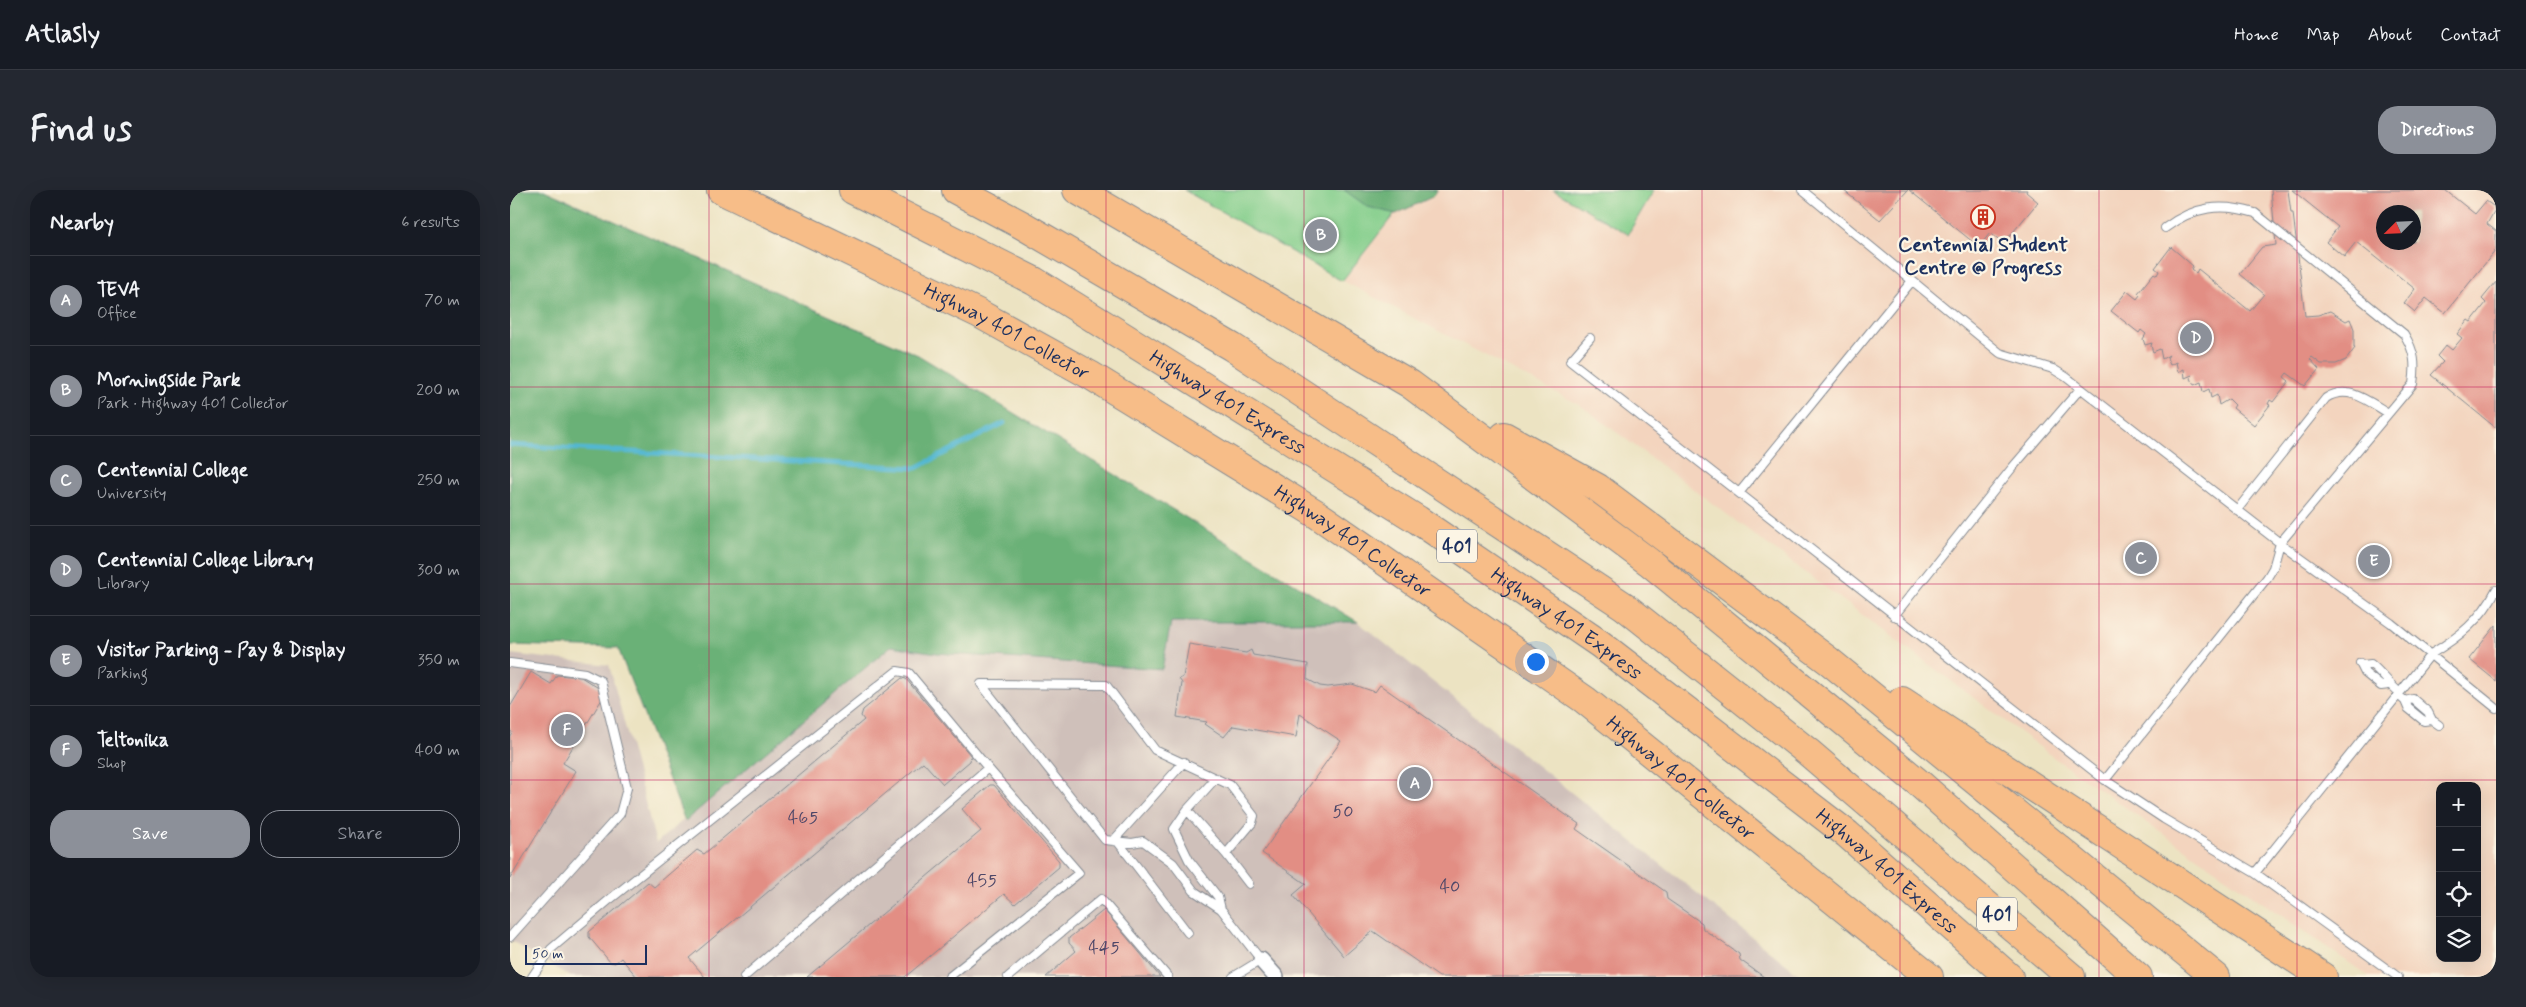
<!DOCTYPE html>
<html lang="en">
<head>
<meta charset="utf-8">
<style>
  :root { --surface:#171b24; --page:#242831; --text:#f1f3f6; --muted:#9ea1a6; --line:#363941; --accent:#8c9099 }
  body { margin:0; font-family:Mynerve,sans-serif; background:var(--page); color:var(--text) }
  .controls { position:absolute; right:15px; bottom:15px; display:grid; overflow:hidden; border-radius:10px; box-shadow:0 5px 20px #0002 }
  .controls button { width:45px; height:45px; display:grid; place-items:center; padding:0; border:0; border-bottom:1px solid var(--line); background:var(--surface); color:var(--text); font:25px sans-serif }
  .compass { position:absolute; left:1866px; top:15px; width:45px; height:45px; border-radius:50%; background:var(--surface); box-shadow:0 5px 20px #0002; rotate:246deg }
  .scale { position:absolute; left:15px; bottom:12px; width:122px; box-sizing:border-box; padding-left:5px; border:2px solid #1b2f5e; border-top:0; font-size:14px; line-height:18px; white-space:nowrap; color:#1b2f5e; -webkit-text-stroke:4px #fcf5e5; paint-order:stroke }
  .you { position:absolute; left:1025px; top:471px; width:18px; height:18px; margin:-12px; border:4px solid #fff; border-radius:50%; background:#1a73e8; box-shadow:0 0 0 8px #1a73e833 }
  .badge { display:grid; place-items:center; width:32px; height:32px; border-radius:50%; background:var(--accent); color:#fff; font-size:16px; font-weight:700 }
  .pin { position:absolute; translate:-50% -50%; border:2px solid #fff; box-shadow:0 1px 5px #0006 }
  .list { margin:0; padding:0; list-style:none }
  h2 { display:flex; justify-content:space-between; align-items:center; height:65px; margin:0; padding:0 20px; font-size:21px }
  h2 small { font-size:16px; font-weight:400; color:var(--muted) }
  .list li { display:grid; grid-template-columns:32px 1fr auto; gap:15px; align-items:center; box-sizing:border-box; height:90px; padding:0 20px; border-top:1px solid var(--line) }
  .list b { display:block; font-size:19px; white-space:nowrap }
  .list p { margin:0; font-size:16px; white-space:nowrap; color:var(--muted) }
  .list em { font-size:16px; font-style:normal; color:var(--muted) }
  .actions { display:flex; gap:10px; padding:15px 20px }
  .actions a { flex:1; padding:11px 0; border:1px solid var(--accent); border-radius:20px; text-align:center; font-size:18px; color:var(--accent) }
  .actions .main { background:var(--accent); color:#fff }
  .icon { flex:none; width:28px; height:28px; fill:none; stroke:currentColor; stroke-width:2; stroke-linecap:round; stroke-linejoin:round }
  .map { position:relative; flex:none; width:1986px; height:787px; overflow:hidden; border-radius:20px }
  header { display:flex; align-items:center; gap:30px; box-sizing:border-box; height:70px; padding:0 25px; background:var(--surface); border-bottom:1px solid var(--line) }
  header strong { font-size:24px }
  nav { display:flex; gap:28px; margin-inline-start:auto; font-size:18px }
  .intro { display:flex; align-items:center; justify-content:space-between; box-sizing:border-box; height:120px; padding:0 30px }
  h1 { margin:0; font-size:35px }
  .button { padding:12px 22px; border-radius:20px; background:var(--accent); color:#fff; font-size:18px; font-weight:700 }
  main { display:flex; gap:30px; padding:0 30px }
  aside { flex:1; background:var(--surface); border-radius:20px; box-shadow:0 5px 20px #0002 }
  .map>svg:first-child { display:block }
  .built { fill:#f3d4be; fill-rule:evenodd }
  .industrial { fill:#cfc0ba }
  .green { fill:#83ce8b; stroke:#4f7e74 }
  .forest { fill:#6ab177; stroke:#42706a }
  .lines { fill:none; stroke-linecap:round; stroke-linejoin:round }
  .stream { stroke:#53b7d1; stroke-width:5 }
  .building { fill:#e28e84; fill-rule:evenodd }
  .lane-casing { stroke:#848990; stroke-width:10 }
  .street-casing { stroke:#848990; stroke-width:18 }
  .highway-casing { stroke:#848990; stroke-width:30 }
  .lane { stroke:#fff; stroke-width:8 }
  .street { stroke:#fff; stroke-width:15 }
  .highway { stroke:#f7bd88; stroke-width:28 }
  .grid { fill:none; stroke:#c2185b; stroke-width:1; stroke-opacity:0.55 }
  .labels { text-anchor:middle; stroke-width:4.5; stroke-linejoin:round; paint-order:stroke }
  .number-label { font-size:18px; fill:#4d4768 }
  .shield { fill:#fcf5e5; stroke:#5e6a86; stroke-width:1 }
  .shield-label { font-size:19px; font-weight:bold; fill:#1b2f5e }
  .poi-label { font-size:20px; font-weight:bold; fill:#1b2f5e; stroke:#fcf5e5 }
  .street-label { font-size:20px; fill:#1b2f5e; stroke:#fcf5e5 }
</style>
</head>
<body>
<header>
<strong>Atlasly</strong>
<nav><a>Home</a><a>Map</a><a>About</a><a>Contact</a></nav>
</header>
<div class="intro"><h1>Find us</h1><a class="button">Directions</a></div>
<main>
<aside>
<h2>Nearby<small>6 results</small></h2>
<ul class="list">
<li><span class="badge">A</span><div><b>TEVA</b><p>Office</p></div><em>70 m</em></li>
<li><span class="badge">B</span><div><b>Morningside Park</b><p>Park · Highway 401 Collector</p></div><em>200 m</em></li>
<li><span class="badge">C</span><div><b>Centennial College</b><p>University</p></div><em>250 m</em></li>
<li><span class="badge">D</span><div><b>Centennial College Library</b><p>Library</p></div><em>300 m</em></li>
<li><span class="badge">E</span><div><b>Visitor Parking - Pay &amp; Display</b><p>Parking</p></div><em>350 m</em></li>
<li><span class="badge">F</span><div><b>Teltonika</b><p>Shop</p></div><em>400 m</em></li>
</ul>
<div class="actions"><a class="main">Save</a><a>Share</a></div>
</aside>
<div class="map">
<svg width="1986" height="787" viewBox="0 0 1986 787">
  <rect width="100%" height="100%" fill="#fcf5e5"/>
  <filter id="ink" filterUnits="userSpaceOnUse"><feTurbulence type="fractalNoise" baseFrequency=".02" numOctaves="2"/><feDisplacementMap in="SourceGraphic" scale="10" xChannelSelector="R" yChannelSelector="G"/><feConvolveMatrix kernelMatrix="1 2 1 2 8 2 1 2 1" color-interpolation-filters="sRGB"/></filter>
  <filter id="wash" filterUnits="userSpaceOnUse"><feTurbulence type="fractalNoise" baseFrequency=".0096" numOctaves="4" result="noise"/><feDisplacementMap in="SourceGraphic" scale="20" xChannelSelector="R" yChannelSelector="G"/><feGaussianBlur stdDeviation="1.12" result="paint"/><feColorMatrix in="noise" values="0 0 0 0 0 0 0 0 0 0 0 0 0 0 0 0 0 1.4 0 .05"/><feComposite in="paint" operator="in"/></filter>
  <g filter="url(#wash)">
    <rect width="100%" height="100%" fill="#ece3c2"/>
    <path class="built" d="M903,0H1986V787H1861L1854,783L1550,572L1070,215L833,91ZM1874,22H1904V52H1874ZM1930,596H1967V768H1930Z"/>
    <path class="industrial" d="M660,432H848L1292,787H61L0,750V464L99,475L146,653L381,456L427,463L652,479Z"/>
    <path class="green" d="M674,0H903L832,91Z
      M1043,0H1144L1118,44Z"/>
    <path class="forest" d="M0,0H34L408,165L848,432H661L652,479L427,463L381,456L175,631L108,458L0,455Z
      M834,0H928L924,6L886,24L858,17Z"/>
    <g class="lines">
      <path class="stream" d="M0,255L406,278L494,233"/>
    </g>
    <g id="blocks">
      <path class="building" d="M1333,0H1398L1370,30Z
        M1399,0H1517L1516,2L1528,12L1494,53L1480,43L1469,57Z
        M1761,0H1778L1781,23H1783L1795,126L1808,125L1820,121L1836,131L1840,129L1844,139V158H1845L1836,170L1826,174H1811L1802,167L1800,169L1809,179L1795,196L1777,183L1774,187L1779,191L1763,212L1760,210L1758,214L1760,215L1744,235L1723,218L1725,215L1719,209L1709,215L1707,205L1701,208L1699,199L1693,202L1691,192L1684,195L1681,188L1682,185L1675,188L1674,179L1668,182L1666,172L1660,175L1657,168L1659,165L1652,169L1650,159L1643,162L1641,156L1642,153L1635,155L1633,149L1636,144L1631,140L1629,143L1601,121L1617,101L1627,109L1630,105L1628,103L1644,83L1647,85L1649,81L1645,78L1661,57L1683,76L1681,79L1686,83L1688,79L1740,121L1754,104L1730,84L1752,57L1766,55Z
        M1782,0H1935L1965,24L1976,11L1986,18L1977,34L1986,41V60L1935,123L1916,108L1905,122L1894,113L1905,99L1846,52L1834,67L1816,52L1828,37ZM1874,22H1904V52H1874Z
        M1986,92V238L1921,185L1933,172L1927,166L1936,155L1942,160L1952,148L1947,144L1958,130L1961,132L1976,113L1972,109Z
        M1986,435V491L1959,469Z
        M679,454L736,463L741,460L743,465L798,474L797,489L810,496L818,497L842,494L865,502L870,495L1069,634L1066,639L1156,702L1157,709L1192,733L1193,739L1229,764L1230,770L1254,787H929L863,741L834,766L783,705L796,694L752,663L831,551L790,524L786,547L723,536L714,547L695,534L697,532L667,527L672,493L669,489L673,487Z
        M21,482L41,494L47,485L71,487L90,499L92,509L53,573L66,581L0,689V546L2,542L0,540V517Z
        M392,488L396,489L461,566L460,571L433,594L413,572L179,768L195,787H127L111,768L105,773L100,772L79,747V742L138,692L144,697L187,660L194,664L354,530L351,526L353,520Z
        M480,595H484L549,671V677L505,714L494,704L395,787H297L471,641L452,619Z
        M594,720L650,787H536L566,761L559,753V748Z"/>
    </g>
  </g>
  <g filter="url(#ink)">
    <use href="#blocks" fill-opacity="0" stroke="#848990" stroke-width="1"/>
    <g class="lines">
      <defs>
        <path id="lane" d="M1292,0L1490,163L1543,179L1556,187L1770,353L1881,433L1986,518
          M1985,0L1986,1
          M1401,92L1229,303L1595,590L1654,629L1745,683L1888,787
          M1080,148L1060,171L1229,303
          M1727,320L1816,208C1838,194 1858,211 1878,223
          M1384,426L1502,278L1570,199
          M0,473L75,483L91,491L117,598L110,624L0,747
          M1850,473L1855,483L1871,496L1879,495
          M1853,475L1861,474C1872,483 1879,494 1890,503
          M1888,505L1895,511L1898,518L1914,531L1922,530
          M1895,511L1903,509L1918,522L1922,530L1929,535
          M706,588L677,620L664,639L679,670L708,707L711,719
          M1595,590L1757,388L1763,378L1770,353L1903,194C1906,174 1905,162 1894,144L1745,23C1711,13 1684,16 1655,38
          M677,620L716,664
          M603,651L674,572
          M608,652L678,743
          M1745,683L1921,464C1949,447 1971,430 1986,400
          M22,787L41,759L99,710L387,481L399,483L478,578
          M234,787L478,578L569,683L439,787
          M498,787L591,709L658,787
          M723,787L751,770L711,719L684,701L663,673L633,651L622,653L595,650L471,494L596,495L645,560L720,595L744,626L742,633L716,664L739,694"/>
        <path id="street" d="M751,770L766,787"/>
        <g id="highway">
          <path id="s1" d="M211,0L468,123L580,185L805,323L1075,510L1419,787"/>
          <path id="s2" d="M343,0L524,91L908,330L1090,454L1337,644L1499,787"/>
          <path d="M446,0L512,35L722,157L1114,416L1298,562L1561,787"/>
          <path d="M567,0L900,194L1139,372L1410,594L1628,787"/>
          <path d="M994,246L1088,298L1319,471L1706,787"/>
          <path d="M1392,511C1532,604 1673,694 1813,787"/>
        </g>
      </defs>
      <use href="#lane" class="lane-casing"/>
      <use href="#street" class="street-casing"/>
      <use href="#highway" class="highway-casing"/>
      <use href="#lane" class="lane"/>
      <use href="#street" class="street"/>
      <use href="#highway" class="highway"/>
    </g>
  </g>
  <path class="grid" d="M199,0V787M397,0V787M596,0V787M794,0V787M993,0V787M1192,0V787M1390,0V787M1589,0V787M1787,0V787M0,197H1986M0,394H1986M0,590H1986"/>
  <defs>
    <symbol id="building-ring" viewBox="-11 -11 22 22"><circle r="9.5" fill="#fcf5e5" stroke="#c8321e" stroke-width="1.5"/><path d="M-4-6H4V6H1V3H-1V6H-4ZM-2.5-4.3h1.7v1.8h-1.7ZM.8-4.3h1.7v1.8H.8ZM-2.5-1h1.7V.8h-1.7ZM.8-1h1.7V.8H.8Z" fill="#c8321e"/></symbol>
  </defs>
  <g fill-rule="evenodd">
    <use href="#building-ring" x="1459" y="13" width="28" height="28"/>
  </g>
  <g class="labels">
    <g class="number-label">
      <text x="833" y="627">50</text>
      <text x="293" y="633">465</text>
      <text x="472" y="696">455</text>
      <text x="940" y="702">40</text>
      <text x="594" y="763">445</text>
    </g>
    <g class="shield">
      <rect x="927" y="339.5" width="40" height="33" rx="4"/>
      <rect x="1467" y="707.5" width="40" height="33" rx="4"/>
    </g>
    <g class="shield-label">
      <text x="947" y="363">401</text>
      <text x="1487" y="731">401</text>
    </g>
    <g class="poi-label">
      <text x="1473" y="61">Centennial Student<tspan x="1473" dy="23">Centre @ Progress</tspan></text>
    </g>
    <g class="street-label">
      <text dy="7" stroke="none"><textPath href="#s1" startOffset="319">Highway 401 Collector</textPath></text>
      <text dy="7" stroke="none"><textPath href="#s2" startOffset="431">Highway 401 Express</textPath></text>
      <text dy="7" stroke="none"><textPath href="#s1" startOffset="724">Highway 401 Collector</textPath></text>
      <text dy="7" stroke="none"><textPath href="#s2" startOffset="836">Highway 401 Express</textPath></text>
      <text dy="7" stroke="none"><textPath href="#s1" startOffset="1129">Highway 401 Collector</textPath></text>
      <text dy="7" stroke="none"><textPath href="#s2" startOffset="1241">Highway 401 Express</textPath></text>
    </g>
  </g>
</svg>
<div class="controls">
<button>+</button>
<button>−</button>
<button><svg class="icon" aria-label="locate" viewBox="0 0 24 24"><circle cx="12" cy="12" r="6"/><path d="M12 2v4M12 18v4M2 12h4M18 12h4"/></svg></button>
<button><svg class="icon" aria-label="layers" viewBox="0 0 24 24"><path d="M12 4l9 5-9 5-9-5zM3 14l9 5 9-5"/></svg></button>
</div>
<svg class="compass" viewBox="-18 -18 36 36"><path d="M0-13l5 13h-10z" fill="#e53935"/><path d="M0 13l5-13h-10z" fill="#9ea1a6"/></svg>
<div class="scale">50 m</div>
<div class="you"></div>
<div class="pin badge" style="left:905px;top:593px">A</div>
<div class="pin badge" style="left:811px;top:45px">B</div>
<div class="pin badge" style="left:1631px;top:368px">C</div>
<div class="pin badge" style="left:1686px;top:148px">D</div>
<div class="pin badge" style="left:1864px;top:371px">E</div>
<div class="pin badge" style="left:57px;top:540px">F</div>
</div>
</main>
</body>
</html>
